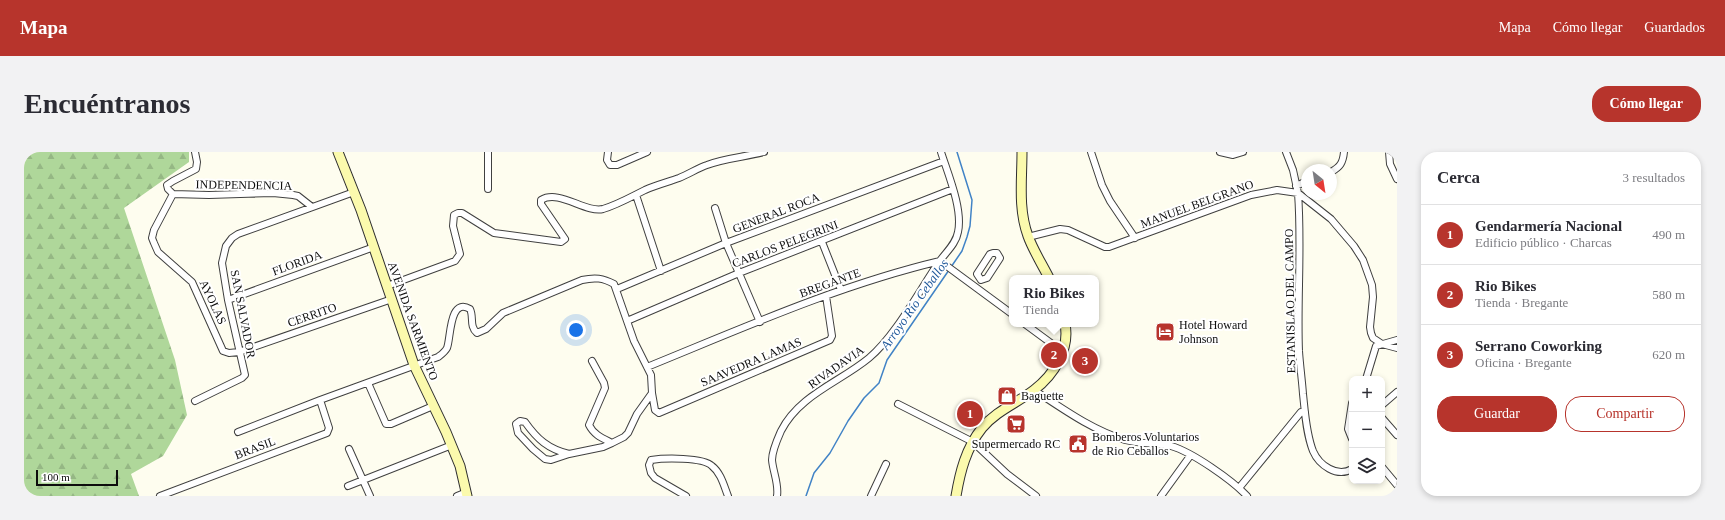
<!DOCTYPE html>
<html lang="es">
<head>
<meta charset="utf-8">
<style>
  :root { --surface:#fff; --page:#f2f2f3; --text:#2b2b33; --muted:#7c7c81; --line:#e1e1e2; --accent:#b7342c }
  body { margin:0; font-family:Georgia,serif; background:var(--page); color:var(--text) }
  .controls { position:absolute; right:12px; bottom:12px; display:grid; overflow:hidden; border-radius:8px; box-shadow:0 2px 6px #0003 }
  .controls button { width:36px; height:36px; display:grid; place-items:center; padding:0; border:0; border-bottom:1px solid var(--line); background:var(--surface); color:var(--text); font:20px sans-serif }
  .compass { position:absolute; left:1277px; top:12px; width:36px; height:36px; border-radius:50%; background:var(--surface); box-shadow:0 2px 6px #0003; rotate:150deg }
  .scale { position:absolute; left:12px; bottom:10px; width:82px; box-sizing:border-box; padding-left:4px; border:2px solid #0d0d0d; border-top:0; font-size:11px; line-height:14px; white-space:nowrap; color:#0d0d0d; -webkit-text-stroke:3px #fff; paint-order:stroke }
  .you { position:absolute; left:552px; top:178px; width:14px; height:14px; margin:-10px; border:3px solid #fff; border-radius:50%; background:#1a73e8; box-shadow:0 0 0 6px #1a73e833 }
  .badge { display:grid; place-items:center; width:26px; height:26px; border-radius:50%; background:var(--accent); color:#fff; font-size:13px; font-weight:700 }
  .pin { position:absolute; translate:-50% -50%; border:2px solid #fff; box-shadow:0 1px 4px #0006 }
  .popup { position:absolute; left:985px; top:123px; width:90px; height:52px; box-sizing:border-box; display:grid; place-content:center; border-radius:8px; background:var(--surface); filter:drop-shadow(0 1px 3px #0005); font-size:13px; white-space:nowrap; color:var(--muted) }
  .popup b { font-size:15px; color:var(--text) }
  .popup::after { content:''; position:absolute; left:50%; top:100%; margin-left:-8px; border:8px solid transparent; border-top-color:var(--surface) }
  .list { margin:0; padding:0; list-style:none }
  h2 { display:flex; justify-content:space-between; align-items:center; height:52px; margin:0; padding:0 16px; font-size:17px }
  h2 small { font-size:13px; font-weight:400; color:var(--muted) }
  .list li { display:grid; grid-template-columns:26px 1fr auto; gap:12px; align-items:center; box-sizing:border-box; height:60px; padding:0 16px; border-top:1px solid var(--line) }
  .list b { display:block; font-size:15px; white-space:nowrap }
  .list p { margin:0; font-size:13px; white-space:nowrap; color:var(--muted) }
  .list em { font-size:13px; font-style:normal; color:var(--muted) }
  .actions { display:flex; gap:8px; padding:12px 16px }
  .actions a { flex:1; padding:9px 0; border:1px solid var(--accent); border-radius:16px; text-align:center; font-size:14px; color:var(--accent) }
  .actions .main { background:var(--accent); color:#fff }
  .icon { flex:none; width:22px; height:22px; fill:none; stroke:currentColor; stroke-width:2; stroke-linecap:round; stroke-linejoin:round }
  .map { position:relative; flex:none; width:1373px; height:344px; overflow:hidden; border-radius:16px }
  header { display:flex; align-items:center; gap:24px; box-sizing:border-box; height:56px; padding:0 20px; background:var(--accent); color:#fff }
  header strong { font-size:19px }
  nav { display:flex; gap:22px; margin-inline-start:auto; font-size:14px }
  .intro { display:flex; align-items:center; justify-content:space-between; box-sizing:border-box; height:96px; padding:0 24px }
  h1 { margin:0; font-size:28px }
  .button { padding:10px 18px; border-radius:16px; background:var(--accent); color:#fff; font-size:14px; font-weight:700 }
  main { display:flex; gap:24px; padding:0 24px }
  aside { flex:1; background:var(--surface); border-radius:16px; box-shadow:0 2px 6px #0003 }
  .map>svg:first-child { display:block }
  .forest { fill:url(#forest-firs) }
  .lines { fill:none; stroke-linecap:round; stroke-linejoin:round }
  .stream { stroke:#4183c6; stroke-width:1.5 }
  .street-casing { stroke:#404040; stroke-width:8 }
  .secondary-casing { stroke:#2f2f2f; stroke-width:11 }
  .street { stroke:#fff; stroke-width:6 }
  .secondary { stroke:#fbfaad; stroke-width:9 }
  .labels { text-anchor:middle; stroke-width:4; stroke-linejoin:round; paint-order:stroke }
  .street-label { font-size:12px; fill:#0d0d0d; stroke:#fff }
  .poi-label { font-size:12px; fill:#0d0d0d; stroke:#fff; text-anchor:start }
  .water-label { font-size:13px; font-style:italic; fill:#1d5699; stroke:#fff }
</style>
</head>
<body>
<header>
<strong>Mapa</strong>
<nav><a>Mapa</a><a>Cómo llegar</a><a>Guardados</a></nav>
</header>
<div class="intro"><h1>Encuéntranos</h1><a class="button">Cómo llegar</a></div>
<main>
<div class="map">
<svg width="1373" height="344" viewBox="0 0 1373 344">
  <defs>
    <pattern id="forest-firs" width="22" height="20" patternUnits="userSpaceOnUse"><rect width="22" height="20" fill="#afd79a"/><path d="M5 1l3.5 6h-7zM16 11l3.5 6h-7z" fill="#95b784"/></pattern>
  </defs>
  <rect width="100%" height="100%" fill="#fefdef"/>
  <path class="forest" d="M0,0H165V10L100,56L151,208L163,263L139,304L107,322L115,344H0Z"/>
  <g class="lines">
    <path class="stream" d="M927,115L938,99L943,85L946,74L948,48L933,0
      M782,344L790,321L806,301L824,269L840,246L855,231L863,208L925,118"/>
    <defs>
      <path id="street" d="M584,0L583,8L586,13H593L623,0
        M1067,0L1078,33L1086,49L1111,86
        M1196,0L1209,3L1219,0
        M1262,0L1269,18L1274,41C1278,94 1273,147 1275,199C1276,214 1278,228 1279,242C1281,260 1282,281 1289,299C1295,313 1313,326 1328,317
        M1365,0L1366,12L1373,27
        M1307,20C1316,15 1319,11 1320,0
        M1272,34L1283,29
        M464,37V0
        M149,42L130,78L128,86L130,91L134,100L168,130L199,199L205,201L215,200L368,147
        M149,42L185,43L249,41L269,43L274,44L288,55
        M149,42L144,37L143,33L149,29L172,17L173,10L171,0
        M612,43L637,119
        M691,56L702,91L736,170
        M1004,85L1036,77L1044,78L1081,95H1085L1227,43L1253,38L1274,41L1307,67L1330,94L1339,108L1348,133L1349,145L1346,175L1347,181L1349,186L1358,192L1373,196
        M798,90L817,138
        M969,101H973L976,106L963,126L957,128L953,122L966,102Z
        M363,134L431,109L436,102L429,74L430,63L434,61H438L470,81L537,90L541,87L517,52V48C535,37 561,61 579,57C593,53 607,45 621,38C632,33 644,30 655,26C665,22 674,16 683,13C701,6 721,5 740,0
        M593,137L702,91L920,9
        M204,148L350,95
        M603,169L715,121L929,37
        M1001,172L1039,200
        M623,215C719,176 815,133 916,109L988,162
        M1342,227L1352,194L1373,188
        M344,231L362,272H367L409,254
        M1010,238C1039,257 1068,278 1101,288C1116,292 1132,291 1147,294C1168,300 1208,328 1223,344
        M628,241L631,258L635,261L806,188L808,184L802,144
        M171,249L218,226L221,223L204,148L198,111L202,94L208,86L214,82L330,40
        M1328,251L1324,277L1328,287
        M874,252L949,290L983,322L1012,344
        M1358,253L1373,240
        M1358,266L1373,283
        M214,280L296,248
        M325,297L346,344
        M545,302C524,297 513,287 501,270L496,269L492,272L494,281L509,297L521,307L527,308L545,302L579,295L588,291
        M1358,315L1373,333
        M324,334L428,293
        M1215,336L1277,260H1281
        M136,344L303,281L305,276L296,248L414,205C418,202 421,200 423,196C427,186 425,145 446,157C450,165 445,174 453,181L462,177L479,161L558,128C571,125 579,126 590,132L610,189L627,223L628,241L613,262L604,281L600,285L588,291C578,286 570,283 565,273L581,236L580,231L568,209
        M433,344L443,340
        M662,344L631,326L627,321L625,313L627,308C640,306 679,305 688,314C697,321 700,334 704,344
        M753,344C755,332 749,320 748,308C748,299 753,288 757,279C775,243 816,230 845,206C872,183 895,139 915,110C922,100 932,92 934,80C939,57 924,22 917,0
        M847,344L862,312
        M1137,344L1166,304"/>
      <path id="secondary" d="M314,0L337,58L390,213L422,280L436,314L443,344
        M998,0C998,28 994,57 1004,84C1009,98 1018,112 1025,126
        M932,344C936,320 942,296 958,276C972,259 993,251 1010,238C1030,223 1046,197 1041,172"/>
    </defs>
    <use href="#street" class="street-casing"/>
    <use href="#secondary" class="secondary-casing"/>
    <use href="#street" class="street"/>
    <use href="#secondary" class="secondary"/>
  </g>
  <defs>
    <symbol id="hotel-square" viewBox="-11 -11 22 22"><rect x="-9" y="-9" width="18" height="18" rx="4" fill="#b7342c" stroke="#fff"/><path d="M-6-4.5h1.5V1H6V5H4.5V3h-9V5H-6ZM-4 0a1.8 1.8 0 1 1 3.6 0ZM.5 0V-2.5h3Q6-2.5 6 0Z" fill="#fff"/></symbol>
    <symbol id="shop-square" viewBox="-11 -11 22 22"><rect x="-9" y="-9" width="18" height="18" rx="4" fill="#b7342c" stroke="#fff"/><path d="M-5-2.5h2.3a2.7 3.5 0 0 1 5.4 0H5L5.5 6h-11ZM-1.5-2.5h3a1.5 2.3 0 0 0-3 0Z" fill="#fff"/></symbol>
    <symbol id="supermarket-square" viewBox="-11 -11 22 22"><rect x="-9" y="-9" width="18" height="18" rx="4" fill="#b7342c" stroke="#fff"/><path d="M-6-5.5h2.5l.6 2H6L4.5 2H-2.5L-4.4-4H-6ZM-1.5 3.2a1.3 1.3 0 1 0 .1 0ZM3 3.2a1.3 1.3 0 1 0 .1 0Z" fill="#fff"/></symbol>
    <symbol id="civic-square" viewBox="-11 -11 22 22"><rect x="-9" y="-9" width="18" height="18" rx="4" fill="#b7342c" stroke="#fff"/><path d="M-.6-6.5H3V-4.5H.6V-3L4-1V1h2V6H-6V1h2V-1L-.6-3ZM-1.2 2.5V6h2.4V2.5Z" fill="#fff"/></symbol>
  </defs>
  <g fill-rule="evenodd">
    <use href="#hotel-square" x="1130" y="169" width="22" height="22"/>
    <use href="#shop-square" x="972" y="233" width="22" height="22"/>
    <use href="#supermarket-square" x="981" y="261" width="22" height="22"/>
    <use href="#civic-square" x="1043" y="281" width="22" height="22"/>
  </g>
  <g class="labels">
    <g class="street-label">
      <text transform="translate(220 33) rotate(1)" y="4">INDEPENDENCIA</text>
      <text transform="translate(1173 52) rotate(-20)" y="4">MANUEL BELGRANO</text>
      <text transform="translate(752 61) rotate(-21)" y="4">GENERAL ROCA</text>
      <text transform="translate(761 92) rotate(-21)" y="4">CARLOS PELEGRINI</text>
      <text transform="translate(273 111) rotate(-20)" y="4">FLORIDA</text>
      <text transform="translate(806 131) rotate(-20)" y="4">BREGANTE</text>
      <text transform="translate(1266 149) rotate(-91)" y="4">ESTANISLAO DEL CAMPO</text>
      <text transform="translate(189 150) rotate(65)" y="4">AYOLAS</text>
      <text transform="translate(219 162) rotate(79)" y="4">SAN SALVADOR</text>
      <text transform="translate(288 163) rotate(-19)" y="4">CERRITO</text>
      <text transform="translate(389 169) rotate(70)" y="4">AVENIDA SARMIENTO</text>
      <text transform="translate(727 210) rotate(-23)" y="4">SAAVEDRA LAMAS</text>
      <text transform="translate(812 215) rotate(-35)" y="4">RIVADAVIA</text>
      <text transform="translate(231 296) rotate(-21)" y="4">BRASIL</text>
    </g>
    <g class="poi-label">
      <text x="1155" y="177">Hotel Howard<tspan x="1155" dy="14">Johnson</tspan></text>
      <text x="997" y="248">Baguette</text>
      <text x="1068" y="289">Bomberos Voluntarios<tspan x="1068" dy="14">de Rio Ceballos</tspan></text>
      <text x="992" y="296" text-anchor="middle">Supermercado RC</text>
    </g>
    <g class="water-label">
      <text transform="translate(890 152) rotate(-55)" y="5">Arroyo Río Ceballos</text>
    </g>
  </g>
</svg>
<div class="controls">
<button>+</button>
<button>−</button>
<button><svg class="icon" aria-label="layers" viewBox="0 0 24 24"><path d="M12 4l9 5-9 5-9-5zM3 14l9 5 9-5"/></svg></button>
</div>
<svg class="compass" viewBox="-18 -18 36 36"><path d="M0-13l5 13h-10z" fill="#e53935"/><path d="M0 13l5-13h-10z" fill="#7c7c81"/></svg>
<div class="scale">100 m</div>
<div class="you"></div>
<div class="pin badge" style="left:946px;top:262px">1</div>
<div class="pin badge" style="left:1030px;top:203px">2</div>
<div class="popup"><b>Rio Bikes</b>Tienda</div>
<div class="pin badge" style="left:1061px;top:209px">3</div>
</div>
<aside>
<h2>Cerca<small>3 resultados</small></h2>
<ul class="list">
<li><span class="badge">1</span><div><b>Gendarmería Nacional</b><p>Edificio público · Charcas</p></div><em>490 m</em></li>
<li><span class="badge">2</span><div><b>Rio Bikes</b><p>Tienda · Bregante</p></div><em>580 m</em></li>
<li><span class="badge">3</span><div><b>Serrano Coworking</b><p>Oficina · Bregante</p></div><em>620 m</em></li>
</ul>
<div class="actions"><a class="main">Guardar</a><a>Compartir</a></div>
</aside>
</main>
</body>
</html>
